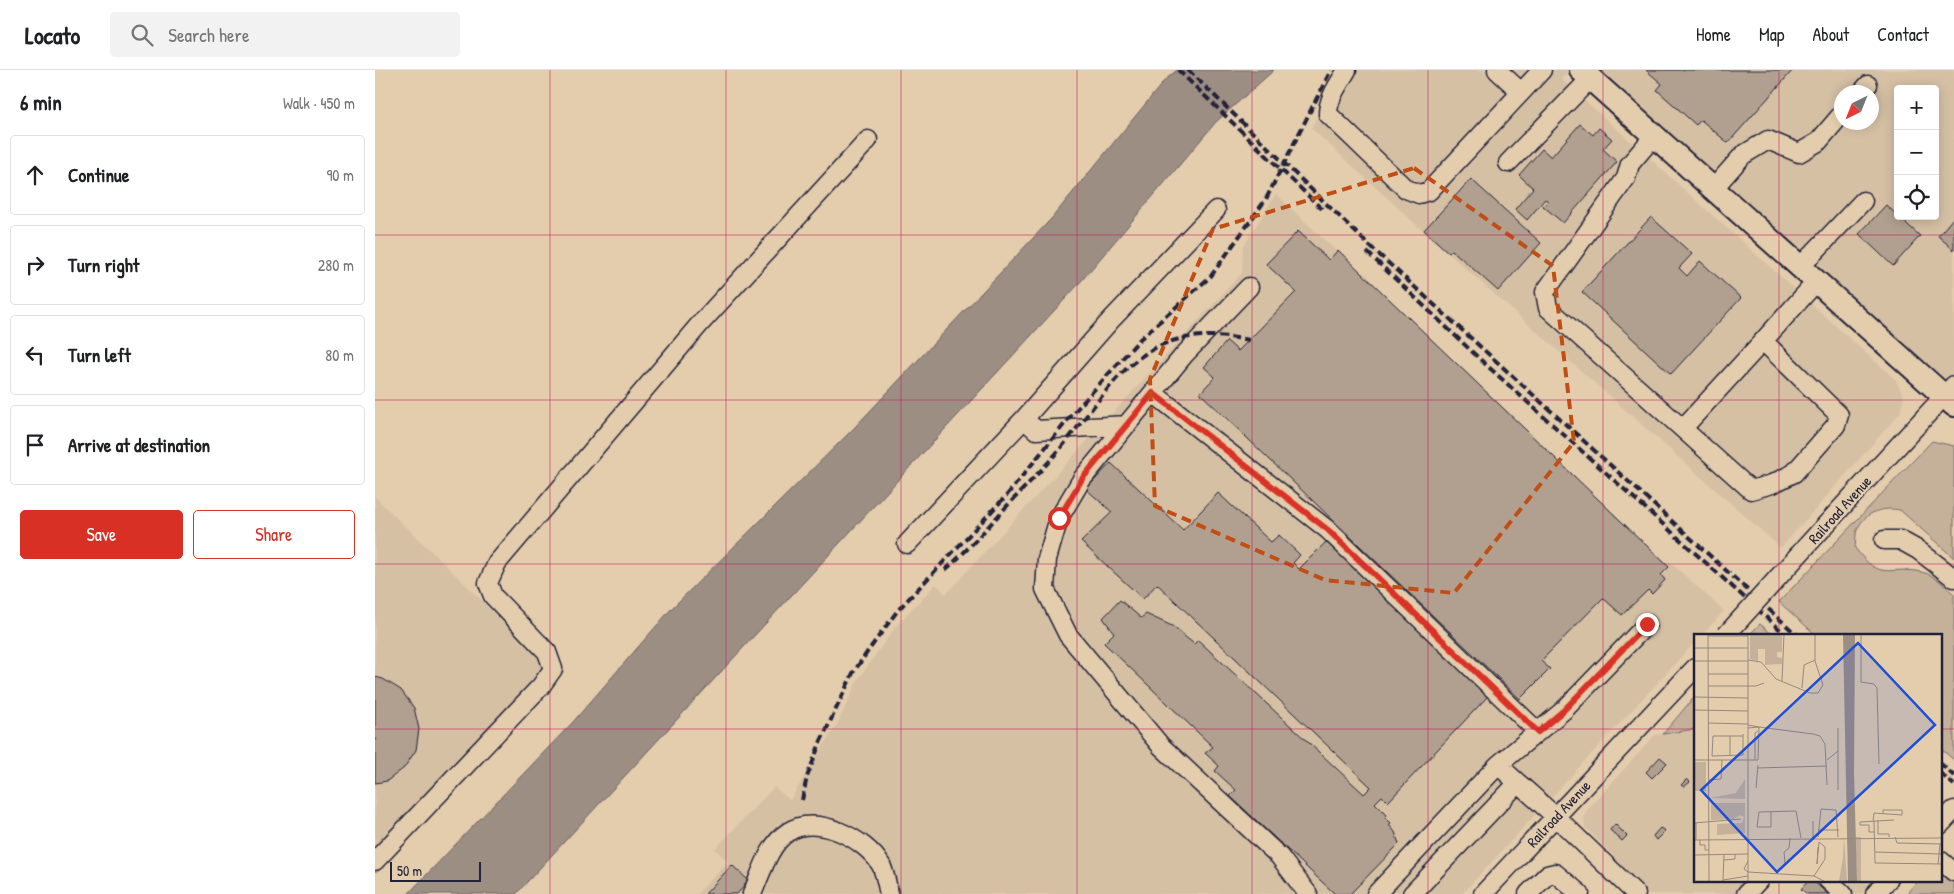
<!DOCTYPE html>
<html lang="en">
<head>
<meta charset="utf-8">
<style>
  :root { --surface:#fff; --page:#f2f2f2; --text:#202124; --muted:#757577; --line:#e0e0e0; --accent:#d93025 }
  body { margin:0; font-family:"Patrick Hand",sans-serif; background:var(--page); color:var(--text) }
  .controls { position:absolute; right:15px; top:15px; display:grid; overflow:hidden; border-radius:5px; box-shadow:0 2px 12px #0003 }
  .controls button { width:45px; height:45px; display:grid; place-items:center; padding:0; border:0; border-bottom:1px solid var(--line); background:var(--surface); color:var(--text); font:25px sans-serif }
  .compass { position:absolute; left:1459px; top:15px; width:45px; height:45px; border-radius:50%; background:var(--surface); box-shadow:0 2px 12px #0003; rotate:223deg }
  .scale { position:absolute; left:15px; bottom:12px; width:91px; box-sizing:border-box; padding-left:5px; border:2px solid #22223b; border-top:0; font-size:14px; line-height:18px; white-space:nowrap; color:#22223b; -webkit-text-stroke:4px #e4cdad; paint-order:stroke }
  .stop { position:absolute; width:15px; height:15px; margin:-11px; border:4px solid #d93025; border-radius:50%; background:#fff }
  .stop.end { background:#d93025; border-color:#fff; box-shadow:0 1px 5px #0008 }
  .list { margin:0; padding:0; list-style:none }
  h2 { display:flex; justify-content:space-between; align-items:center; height:65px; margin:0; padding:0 20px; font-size:21px }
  h2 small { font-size:16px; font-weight:400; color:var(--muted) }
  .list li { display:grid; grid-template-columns:32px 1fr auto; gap:15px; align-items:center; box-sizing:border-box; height:80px; margin:0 10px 10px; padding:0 10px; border:1px solid var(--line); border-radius:5px }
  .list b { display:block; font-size:19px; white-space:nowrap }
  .list em { font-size:16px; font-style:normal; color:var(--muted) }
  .actions { display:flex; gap:10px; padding:15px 20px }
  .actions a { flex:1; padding:11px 0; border:1px solid var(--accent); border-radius:5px; text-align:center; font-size:18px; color:var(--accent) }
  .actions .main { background:var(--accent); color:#fff }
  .icon { flex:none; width:28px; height:28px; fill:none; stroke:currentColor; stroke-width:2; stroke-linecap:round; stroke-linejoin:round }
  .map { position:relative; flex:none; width:1579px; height:824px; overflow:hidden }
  header { display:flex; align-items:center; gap:30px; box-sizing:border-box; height:70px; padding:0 25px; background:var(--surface); border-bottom:1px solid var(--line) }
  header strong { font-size:24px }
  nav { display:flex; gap:28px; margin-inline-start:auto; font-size:18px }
  .search { width:350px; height:45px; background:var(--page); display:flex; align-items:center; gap:12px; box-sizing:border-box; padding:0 18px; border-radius:5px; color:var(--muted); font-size:19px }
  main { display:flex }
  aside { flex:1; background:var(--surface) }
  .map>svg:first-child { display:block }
  .built { fill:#d5c0a4; fill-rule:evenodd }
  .green { fill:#c5b19a; stroke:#746a6a }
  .water { fill:#9d8e83; stroke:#6c6366 }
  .building { fill:#b1a08f; stroke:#22223b }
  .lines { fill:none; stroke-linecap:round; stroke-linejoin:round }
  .minor-casing { stroke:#22223b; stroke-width:21 }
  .major-casing { stroke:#22223b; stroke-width:26 }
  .minor { stroke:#e4cdad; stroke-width:18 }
  .major { stroke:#e4cdad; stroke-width:22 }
  .rail { stroke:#22223b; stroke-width:4; stroke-dasharray:8 4; stroke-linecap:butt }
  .minor-bridge-casing { stroke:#22223b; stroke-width:21; stroke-linecap:butt }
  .minor-bridge { stroke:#e4cdad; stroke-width:18 }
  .route { stroke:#d93025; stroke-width:6 }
  .marked { fill:none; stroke:#c04e15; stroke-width:4; stroke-dasharray:10 6; stroke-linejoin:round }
  .grid { fill:none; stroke:#c2185b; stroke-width:1; stroke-opacity:0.55 }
  .labels { text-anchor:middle; stroke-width:4.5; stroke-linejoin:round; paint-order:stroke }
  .street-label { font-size:15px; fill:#22223b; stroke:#e4cdad }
  .inset-road { fill:none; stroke:#96897f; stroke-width:1 }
  .view { fill:#1d4ed8; fill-opacity:0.15; stroke:#1d4ed8; stroke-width:2.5 }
  .inset-edge { fill:none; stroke:#22223b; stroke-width:2.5 }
</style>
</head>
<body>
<header>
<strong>Locato</strong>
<div class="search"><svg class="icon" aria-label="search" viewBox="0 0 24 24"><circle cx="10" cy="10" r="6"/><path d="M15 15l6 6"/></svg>Search here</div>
<nav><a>Home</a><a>Map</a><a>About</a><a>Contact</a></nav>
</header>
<main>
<aside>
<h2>6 min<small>Walk · 450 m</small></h2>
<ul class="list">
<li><svg class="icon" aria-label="ahead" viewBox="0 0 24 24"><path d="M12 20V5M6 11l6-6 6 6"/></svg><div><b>Continue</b></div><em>90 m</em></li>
<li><svg class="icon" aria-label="right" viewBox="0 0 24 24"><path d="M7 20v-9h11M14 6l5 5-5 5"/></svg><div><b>Turn right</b></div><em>280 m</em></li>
<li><svg class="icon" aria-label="left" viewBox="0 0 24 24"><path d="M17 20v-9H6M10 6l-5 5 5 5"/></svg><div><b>Turn left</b></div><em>80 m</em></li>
<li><svg class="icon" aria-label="arrive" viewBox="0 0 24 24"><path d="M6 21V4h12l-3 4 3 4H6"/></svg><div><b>Arrive at destination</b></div></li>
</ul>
<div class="actions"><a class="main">Save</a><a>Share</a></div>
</aside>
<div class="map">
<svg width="1579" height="824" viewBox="0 0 1579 824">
  <rect width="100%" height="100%" fill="#e4cdad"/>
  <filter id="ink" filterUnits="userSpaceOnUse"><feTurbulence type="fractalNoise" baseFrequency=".02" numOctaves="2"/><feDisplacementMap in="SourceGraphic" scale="10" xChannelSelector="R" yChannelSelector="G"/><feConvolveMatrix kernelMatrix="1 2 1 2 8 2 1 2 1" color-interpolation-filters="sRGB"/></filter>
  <g filter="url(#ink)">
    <path class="built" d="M966,0H1194L1186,9L1521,310L1529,327L1525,343L1406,478L1047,160L936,58Z
      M1206,0H1579V315L1569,326ZM1523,19H1560V146H1523ZM1466,22H1496V52H1466Z
      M901,124L1292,494L1295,492L1349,541L1327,565H1320V572L1087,824H322L353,792L340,779L399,717L415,730L464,651L482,611L521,556L561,514L571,524L867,203L868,177Z
      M0,427L174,595L0,779Z
      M1320,659V810H1374L1362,824H1273L1256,808L1241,789L1210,757L1209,749L1211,741L1280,665Z
      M1463,810H1499L1486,824H1478Z"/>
    <path class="green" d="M1557,371L1579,376V488L1525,440C1508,437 1491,441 1483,458C1480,463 1481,472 1480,478C1506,513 1512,495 1546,502C1559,504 1570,516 1579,524V690L1565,678V565H1441L1404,532Z
      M1385,554L1398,565H1374Z
      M1320,626V659L1288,664Z
      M1565,799L1579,812V824H1531L1544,810H1565Z"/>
    <path class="water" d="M802,0H899L841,52L702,216L141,824H33L197,653L297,538L478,359L676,149L790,10Z"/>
    <path class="building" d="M1271,0H1418L1353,73L1326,50L1321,55L1282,20L1287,14Z
      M1205,54L1218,65L1224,58L1237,69L1228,79L1242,92L1188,153L1168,136L1173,131L1170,129L1152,150L1140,139L1158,118L1144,105L1167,79L1176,87Z
      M1096,109L1166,173L1123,221L1077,180L1074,183L1049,160Z
      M1511,135L1545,166L1518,196L1484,164Z
      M1276,147L1317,184L1304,198L1312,206L1325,191L1366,228L1296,304L1207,222Z
      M1579,147V180L1563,166Z
      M923,161L954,190L963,180L1294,497L1286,505L1290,510L1277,524L1273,520L1247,545L1228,528L1166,591L1175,599L1145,629L825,323L840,307L829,297L852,271L863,281L921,222L891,194Z
      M736,393L808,460L843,423L896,472L904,465L925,485L918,493L924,499L951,472L1114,625L1013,732L1007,726L1000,733L1012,745L1010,747L1016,753L1014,755L1020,762L1024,774L975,824H960L855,726L861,720L840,701L844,696L830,683L838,677L729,573L739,563L728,548L745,530L766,548L771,544L797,556L819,574L823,570L989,724L996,717L782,514L768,529L706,472L737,442L711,419Z
      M0,607L8,609L26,620L39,638L44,659L41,680L29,698L12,711L0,713Z
      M1285,687L1292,693L1277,708L1271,702Z
      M1312,709L1315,712L1309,717L1306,715Z
      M1240,754L1252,766L1247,771L1235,760Z
      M1285,758L1290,761L1281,770L1278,766Z
      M357,795L374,811L362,824H330Z
      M1434,810H1437L1453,824H1432L1426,819Z"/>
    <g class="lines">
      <defs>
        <path id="minor" d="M972,0C964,14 953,28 953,44L1031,119L1044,124L1054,121L1167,0
          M1122,0L1146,22
          M1487,22L1493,15
          M1279,66L1255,94L1251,108L1170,222L1173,238L1376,420L1397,414L1419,403L1461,355L1464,345L1388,271L1308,358
          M1133,93L1216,8
          M1338,119L1368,85L1393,70L1424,83L1443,72L1466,45
          M1425,197L1488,131
          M874,217L809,285L707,409L684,448L672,489L670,519L693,565L786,676L904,786L933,824
          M1388,271L1442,211
          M778,323L953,460L1163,662
          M649,349L735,251L841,140
          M1446,460L1579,315
          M1509,470H1525L1543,480L1579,508
          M532,474L649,349L661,360L752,355
          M1123,695L1189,640L1272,554
          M1565,755L1579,740
          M1565,790L1579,802
          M0,791L166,616L178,599L172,582L118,526L113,513L122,493L324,255L493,70
          M1453,810L1468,824
          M377,824C386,804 394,774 413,762C441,743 491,769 506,795C510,803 512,815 514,824
          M1001,824L1123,695L1181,747L1261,824
          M1037,824L1142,714
          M1108,824L1320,598
          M1153,824L1172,805L1180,803L1205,824
          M1371,824L1384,810
          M1500,824L1513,810"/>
        <path id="major" d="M1206,0L1579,335"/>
      </defs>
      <use href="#minor" class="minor-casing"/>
      <use href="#major" class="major-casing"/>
      <use href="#minor" class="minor"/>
      <use href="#major" class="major"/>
      <path class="rail" d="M803,0L947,139
        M813,0L998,179L1422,565
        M992,182L1108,292L1411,565
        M570,500C592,481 611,459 631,437C649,418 668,399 685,379C745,307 766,250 874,270
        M1565,693L1579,706
        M1565,703L1579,715
        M427,730L432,707L445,673L478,603L493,581L523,540L632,425L700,341L765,269L836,206L891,129L956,0"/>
      <defs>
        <path id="minor-bridge" d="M1351,565L1446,460"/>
      </defs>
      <use href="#minor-bridge" class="minor-bridge-casing"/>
      <use href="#minor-bridge" class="minor-bridge"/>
    </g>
  </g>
  <g class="lines" filter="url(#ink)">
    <path class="route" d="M684,448L707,409L778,323L953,460L1163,662L1189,640L1272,554"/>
  </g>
  <path class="marked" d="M1039,98L1178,196L1199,372L1079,523L950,510L780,436L775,309L838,159Z"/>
  <path class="grid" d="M175,0V824M351,0V824M526,0V824M702,0V824M877,0V824M1053,0V824M1228,0V824M1404,0V565M0,165H1579M0,330H1579M0,494H1579M0,659H1320M1565,659H1579M1404,810V824"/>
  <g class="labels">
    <g class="street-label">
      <text transform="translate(1465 440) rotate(-48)" y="5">Railroad Avenue</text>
      <text transform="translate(1184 744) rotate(-47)" y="5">Railroad Avenue</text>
    </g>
  </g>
  <g transform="translate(1319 564)">
    <rect width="248" height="248" fill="#e4cdad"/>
    <path d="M56,0H88V18H83V23L88,24V30L71,31V15H64V27L56,25ZM0,128H12V157H0ZM51,145V165L16,164L42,159ZM17,169H51V199L23,201V190L48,189L50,183L46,181L40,185L17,186ZM150,203L153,247H145L149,223ZM161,203H167V247H163Z" fill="#c5b19a"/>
    <path d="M149,0H161L160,139L163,247H154Z" fill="#9d8e83"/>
    <path class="inset-road" d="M14,0L15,247M54,0V247M167,0V48L180,50L183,54L185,130M14,2H54M0,10V14H54M54,26L67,28L82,45L116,59H124L129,51L121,27V0M14,40H54M88,47L90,0M14,52H62L70,49M108,54L110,31L121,26M0,63V27H54M0,63L54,64M0,76L54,77M0,76V113M14,89L54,90M54,91L65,93L54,94M49,100V121L18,122L19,102H49M36,102V121M144,117V156M0,126H64L65,93L119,100L126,102L131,110L133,151M61,126V99L64,97M133,126L144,117V94M63,134L133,132M15,146L27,145L28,126M62,154L64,131M77,177V193H63L65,178L102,177L107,204M184,186V200H195V203M179,187L180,179L208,181V176H189V179M180,187L181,229L248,230M0,189L47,185M124,196H145M180,198H175V191H166V188L200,186M124,203L127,175L142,176L144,203M201,203L203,209L248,210M119,204V187M0,206L248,204M2,206V189M6,206V211H11V216H15M181,218L248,220M0,221L54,220M0,221V247M30,226L41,225V220M54,227L50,235L54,238L120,242L130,247M91,229L90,218L95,214L96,204M123,230L125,208M123,230L124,213M244,230L246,210M120,242L131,225V213L125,208M29,246L54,242M29,247L30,220"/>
    <path class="view" d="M164,9L241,91L83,238L7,156Z"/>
    <rect width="248" height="248" class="inset-edge"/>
  </g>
</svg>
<div class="controls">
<button>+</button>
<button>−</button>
<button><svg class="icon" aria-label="locate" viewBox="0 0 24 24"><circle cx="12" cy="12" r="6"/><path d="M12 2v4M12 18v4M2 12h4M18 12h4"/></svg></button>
</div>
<svg class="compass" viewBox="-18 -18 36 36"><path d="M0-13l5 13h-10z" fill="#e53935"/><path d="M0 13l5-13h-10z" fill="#757577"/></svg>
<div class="scale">50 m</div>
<div class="stop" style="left:684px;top:448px"></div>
<div class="stop end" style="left:1272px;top:554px"></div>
</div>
</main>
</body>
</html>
